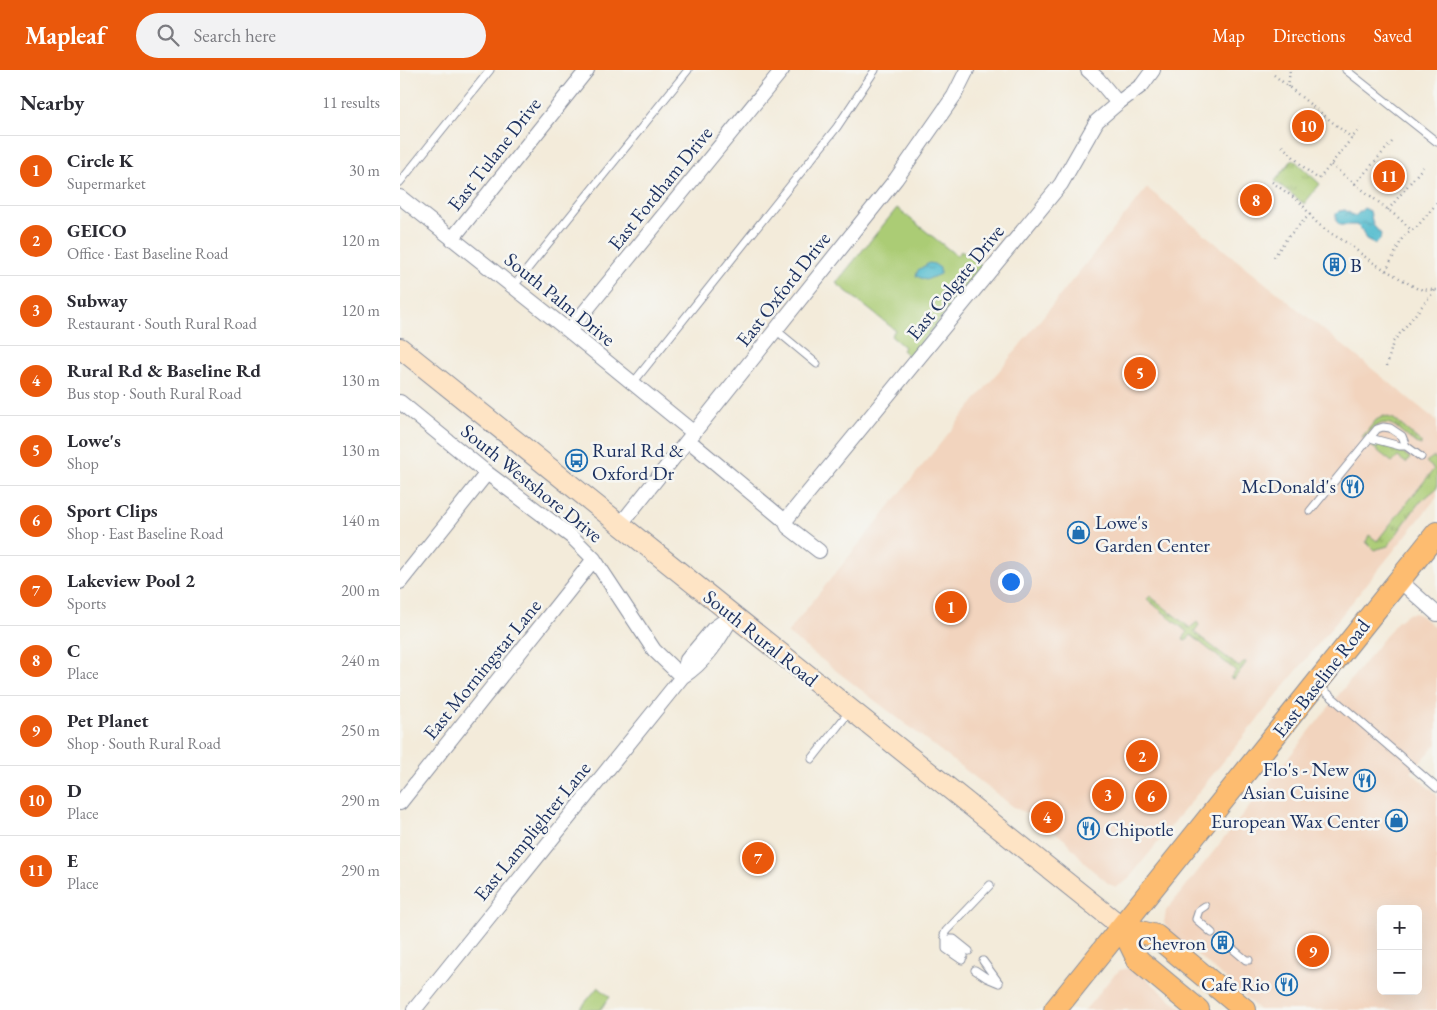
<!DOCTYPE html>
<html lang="en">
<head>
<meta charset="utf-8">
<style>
  :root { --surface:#fff; --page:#f2f2f3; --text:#2b2b33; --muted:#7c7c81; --line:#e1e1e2; --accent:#ea580c }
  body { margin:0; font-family:"EB Garamond",serif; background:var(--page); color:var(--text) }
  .controls { position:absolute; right:15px; bottom:15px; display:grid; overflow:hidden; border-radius:8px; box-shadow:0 5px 20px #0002 }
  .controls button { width:45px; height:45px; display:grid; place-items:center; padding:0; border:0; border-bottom:1px solid var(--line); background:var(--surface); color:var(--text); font:25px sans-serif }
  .you { position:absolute; left:610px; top:511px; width:18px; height:18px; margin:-12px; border:4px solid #fff; border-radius:50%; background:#1a73e8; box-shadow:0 0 0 8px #1a73e833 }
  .badge { display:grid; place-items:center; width:32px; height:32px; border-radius:50%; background:var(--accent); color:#fff; font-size:16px; font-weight:700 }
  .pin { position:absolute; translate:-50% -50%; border:2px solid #fff; box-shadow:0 1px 5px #0006 }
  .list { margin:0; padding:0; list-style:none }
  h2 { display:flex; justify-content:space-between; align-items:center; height:65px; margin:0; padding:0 20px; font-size:21px }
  h2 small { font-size:16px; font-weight:400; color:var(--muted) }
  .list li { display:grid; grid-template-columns:32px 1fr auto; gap:15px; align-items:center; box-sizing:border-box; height:70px; padding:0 20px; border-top:1px solid var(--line) }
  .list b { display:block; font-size:19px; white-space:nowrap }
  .list p { margin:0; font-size:16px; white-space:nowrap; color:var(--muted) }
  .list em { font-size:16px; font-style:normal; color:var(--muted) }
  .icon { flex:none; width:28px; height:28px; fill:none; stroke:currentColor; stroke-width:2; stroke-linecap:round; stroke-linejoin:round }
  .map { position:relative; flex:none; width:1037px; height:940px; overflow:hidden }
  header { display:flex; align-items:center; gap:30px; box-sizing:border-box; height:70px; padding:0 25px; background:var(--accent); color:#fff }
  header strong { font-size:24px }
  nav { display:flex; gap:28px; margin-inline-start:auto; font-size:18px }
  .search { width:350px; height:45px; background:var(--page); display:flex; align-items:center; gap:12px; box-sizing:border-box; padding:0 18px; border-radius:28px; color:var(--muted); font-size:19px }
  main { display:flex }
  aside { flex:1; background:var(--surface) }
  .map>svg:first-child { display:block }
  .built { fill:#f2d4be; fill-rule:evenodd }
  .grass { fill:url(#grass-tufts); stroke:#637e69 }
  .park { fill:#abcc74; stroke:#637e69 }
  .water { fill:url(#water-ripples); stroke:#367596 }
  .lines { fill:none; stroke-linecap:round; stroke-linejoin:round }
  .service-casing { stroke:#878d9c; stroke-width:9 }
  .minor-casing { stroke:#878d9c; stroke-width:16 }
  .secondary-casing { stroke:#878d9c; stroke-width:22 }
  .primary-casing { stroke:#878d9c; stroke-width:24 }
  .path { stroke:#878d9c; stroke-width:2.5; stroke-dasharray:1 4; stroke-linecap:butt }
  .service { stroke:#fff; stroke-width:7 }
  .minor { stroke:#fff; stroke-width:14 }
  .secondary { stroke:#fee4c5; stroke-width:20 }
  .primary { stroke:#fdbc6f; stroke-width:22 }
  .labels { text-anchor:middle; stroke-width:5; stroke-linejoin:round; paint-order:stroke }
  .street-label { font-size:20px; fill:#1b2f5e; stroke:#f6f6f2 }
  .poi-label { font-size:20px; fill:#1b2f5e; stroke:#f6f6f2; text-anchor:end }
</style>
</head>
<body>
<header>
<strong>Mapleaf</strong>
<div class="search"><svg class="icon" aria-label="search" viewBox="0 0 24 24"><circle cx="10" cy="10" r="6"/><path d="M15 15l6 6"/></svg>Search here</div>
<nav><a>Map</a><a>Directions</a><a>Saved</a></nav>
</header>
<main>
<aside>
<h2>Nearby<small>11 results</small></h2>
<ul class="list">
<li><span class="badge">1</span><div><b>Circle K</b><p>Supermarket</p></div><em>30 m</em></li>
<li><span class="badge">2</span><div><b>GEICO</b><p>Office · East Baseline Road</p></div><em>120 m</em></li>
<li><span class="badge">3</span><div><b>Subway</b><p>Restaurant · South Rural Road</p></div><em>120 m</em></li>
<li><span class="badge">4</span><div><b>Rural Rd &amp; Baseline Rd</b><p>Bus stop · South Rural Road</p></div><em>130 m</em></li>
<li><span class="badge">5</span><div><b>Lowe's</b><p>Shop</p></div><em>130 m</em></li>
<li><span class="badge">6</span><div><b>Sport Clips</b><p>Shop · East Baseline Road</p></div><em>140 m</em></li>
<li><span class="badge">7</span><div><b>Lakeview Pool 2</b><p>Sports</p></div><em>200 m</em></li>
<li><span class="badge">8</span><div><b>C</b><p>Place</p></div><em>240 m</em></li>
<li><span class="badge">9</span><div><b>Pet Planet</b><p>Shop · South Rural Road</p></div><em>250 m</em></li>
<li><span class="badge">10</span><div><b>D</b><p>Place</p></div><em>290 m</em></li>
<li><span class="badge">11</span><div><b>E</b><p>Place</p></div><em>290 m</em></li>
</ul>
</aside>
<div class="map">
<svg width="1037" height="940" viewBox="0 0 1037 940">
  <defs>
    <pattern id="grass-tufts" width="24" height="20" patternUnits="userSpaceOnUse" patternTransform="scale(1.25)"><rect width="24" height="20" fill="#abcc74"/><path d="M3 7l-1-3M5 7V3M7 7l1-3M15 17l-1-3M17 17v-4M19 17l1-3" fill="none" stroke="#8aa662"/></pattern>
    <pattern id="water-ripples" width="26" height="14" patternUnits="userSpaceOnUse" patternTransform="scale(1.25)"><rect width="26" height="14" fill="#51bbce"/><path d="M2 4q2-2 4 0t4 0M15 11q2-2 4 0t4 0" fill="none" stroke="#4298aa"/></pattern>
  </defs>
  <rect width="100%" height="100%" fill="#f6f6f2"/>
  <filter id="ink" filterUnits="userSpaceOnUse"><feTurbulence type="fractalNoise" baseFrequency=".02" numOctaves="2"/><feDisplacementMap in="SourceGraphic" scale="10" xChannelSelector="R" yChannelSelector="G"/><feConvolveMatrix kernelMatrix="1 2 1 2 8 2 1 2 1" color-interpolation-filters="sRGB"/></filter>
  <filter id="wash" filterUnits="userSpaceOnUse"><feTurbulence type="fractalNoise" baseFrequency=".0096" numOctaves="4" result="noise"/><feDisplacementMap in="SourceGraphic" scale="20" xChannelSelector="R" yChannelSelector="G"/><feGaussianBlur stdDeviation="1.12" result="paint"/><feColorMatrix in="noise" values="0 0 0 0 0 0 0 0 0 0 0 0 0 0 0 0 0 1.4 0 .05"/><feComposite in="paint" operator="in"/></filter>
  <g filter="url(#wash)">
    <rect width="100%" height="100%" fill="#f3ebda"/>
    <path class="built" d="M747,118L1037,351V427L730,807L725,812L716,817L709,814L690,798L665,770L639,749L615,738L387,563Z
      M1014,543L1020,545L1037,559V674L1011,702L1037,725V940H859L825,908L771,863L764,853L766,841L996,553L1007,544ZM981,839H1018V921H981Z
      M728,898L737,901L783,940H685L713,906L720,900Z"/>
    <path class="grass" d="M893,89L920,114L904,134L875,111Z
      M984,346L994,349L1021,372V375C997,366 991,335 964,368L962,367L976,350Z
      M975,373L999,380L1010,388L1006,393L998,387L992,392L970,375Z
      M1033,387L1037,389V418L1018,434L988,476L974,480L966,472L969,465L977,471L1034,399L1026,392Z
      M750,526L790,558L797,552L799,555L794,562L839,597L845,591L846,593L834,609L830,608L836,601L791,565L786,571L783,570L787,562L747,529Z"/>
    <path class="park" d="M497,138L557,186L561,181L583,196L510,287L502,280L504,277L491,266L495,260L436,213Z
      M198,917L210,927L200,940H179Z"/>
    <path class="water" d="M964,138L970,141L973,155L981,164L980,170L974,174L966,170L962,160L957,155H940L936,151V144L939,141L945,140L955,146Z
      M529,193L534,194L540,198V204L526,210L516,206L518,200Z"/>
  </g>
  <g filter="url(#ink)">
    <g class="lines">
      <defs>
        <path id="service" d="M946,0L1037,72
          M0,112L90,0
          M113,217L288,0
          M376,260L417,294
          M233,313L437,57L475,0
          M970,368L1000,376H1006
          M910,441L977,359L983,357L990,358L1002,366L1006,376L1021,387
          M919,616L1037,718
          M412,689L449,642
          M805,836L799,840L796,849L812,863
          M833,879L846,890H849
          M564,886L550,874L544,865L546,861L590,815
          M562,890L546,879V869H554L569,881
          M583,891L599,913
          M575,900L587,908L599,913"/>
        <path id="minor" d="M688,0L698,9L718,33
          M0,127L169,261L294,363
          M52,169L187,0
          M169,261L382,0
          M0,332L87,403L172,467L194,489L254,580L282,607
          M288,370L385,451L388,457L419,481
          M385,451L661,114L697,51L718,33L742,15L753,0
          M220,455L496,109L554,26L567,0
          M999,510L1037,544
          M0,512L87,403
          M282,607L287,590L313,559L330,547
          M0,733L194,489
          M14,940L282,607C305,593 320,569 333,545"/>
        <path id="secondary" d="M0,278L722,857"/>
        <path id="primary" d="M722,857L756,866L845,940
          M722,857L738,890L798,940
          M655,940L1037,463"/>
      </defs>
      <use href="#service" class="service-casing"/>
      <use href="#minor" class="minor-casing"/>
      <use href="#secondary" class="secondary-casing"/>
      <use href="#primary" class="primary-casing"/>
      <path class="path" d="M874,5L952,68
        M888,17L890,0
        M882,76C895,87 904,100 919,109L960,58
        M931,95L1000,149L1012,161
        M872,112L900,132L915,151L927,161L947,173L972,192L1018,219L1037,220
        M955,114L992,72
        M988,140L1023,97
        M874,187L887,168L910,144
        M986,201L1002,169L1007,163L1016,158L1037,133
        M987,296L993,272L1035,220"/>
      <use href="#service" class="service"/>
      <use href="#minor" class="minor"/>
      <use href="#secondary" class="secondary"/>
      <use href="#primary" class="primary"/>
    </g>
  </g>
  <defs>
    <symbol id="building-ring" viewBox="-11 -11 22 22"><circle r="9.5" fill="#f6f6f2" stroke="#1f6fb2" stroke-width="1.5"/><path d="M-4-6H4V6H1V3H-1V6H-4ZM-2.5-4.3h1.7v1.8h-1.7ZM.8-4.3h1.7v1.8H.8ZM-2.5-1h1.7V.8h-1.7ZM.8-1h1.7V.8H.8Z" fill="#1f6fb2"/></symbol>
    <symbol id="bus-ring" viewBox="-11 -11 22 22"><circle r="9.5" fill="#f6f6f2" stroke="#1f6fb2" stroke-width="1.5"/><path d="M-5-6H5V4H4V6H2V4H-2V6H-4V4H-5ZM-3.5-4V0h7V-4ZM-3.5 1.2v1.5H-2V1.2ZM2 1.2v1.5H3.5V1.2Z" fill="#1f6fb2"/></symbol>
    <symbol id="restaurant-ring" viewBox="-11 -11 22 22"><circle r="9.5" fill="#f6f6f2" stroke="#1f6fb2" stroke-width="1.5"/><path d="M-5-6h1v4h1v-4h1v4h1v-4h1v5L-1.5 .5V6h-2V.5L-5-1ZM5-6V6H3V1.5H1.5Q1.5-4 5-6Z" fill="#1f6fb2"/></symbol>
    <symbol id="shop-ring" viewBox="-11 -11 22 22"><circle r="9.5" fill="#f6f6f2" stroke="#1f6fb2" stroke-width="1.5"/><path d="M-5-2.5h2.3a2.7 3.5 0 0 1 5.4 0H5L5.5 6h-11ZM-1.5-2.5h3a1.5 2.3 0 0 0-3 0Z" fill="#1f6fb2"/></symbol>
  </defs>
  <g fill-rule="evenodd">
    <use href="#building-ring" x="922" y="182" width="25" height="25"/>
    <use href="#bus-ring" x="164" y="378" width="25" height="25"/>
    <use href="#restaurant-ring" x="940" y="404" width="25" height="25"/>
    <use href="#shop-ring" x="666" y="450" width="25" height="25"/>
    <use href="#restaurant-ring" x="952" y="698" width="25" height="25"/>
    <use href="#shop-ring" x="984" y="738" width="25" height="25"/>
    <use href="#restaurant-ring" x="676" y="746" width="25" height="25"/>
    <use href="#building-ring" x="810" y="860" width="25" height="25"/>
    <use href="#restaurant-ring" x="874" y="902" width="25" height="25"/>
  </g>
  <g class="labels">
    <g class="street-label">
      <text transform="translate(94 84) rotate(-52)" y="7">East Tulane Drive</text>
      <text transform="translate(260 118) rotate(-51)" y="7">East Fordham Drive</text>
      <text transform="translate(555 212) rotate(-51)" y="7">East Colgate Drive</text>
      <text transform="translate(383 219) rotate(-52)" y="7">East Oxford Drive</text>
      <text transform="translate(160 229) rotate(39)" y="7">South Palm Drive</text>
      <text transform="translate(132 413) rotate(39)" y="7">South Westshore Drive</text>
      <text transform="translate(361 568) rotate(39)" y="7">South Rural Road</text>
      <text transform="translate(82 599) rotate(-51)" y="7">East Morningstar Lane</text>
      <text transform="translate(921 608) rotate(-52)" y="7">East Baseline Road</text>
      <text transform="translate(132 761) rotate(-51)" y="7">East Lamplighter Lane</text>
    </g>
    <g class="poi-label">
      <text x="950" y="202" text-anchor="start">B</text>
      <text x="192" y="387" text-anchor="start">Rural Rd &amp;<tspan x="192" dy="23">Oxford Dr</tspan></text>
      <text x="936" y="423">McDonald's</text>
      <text x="695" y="459" text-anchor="start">Lowe's<tspan x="695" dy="23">Garden Center</tspan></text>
      <text x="949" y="706">Flo's - New<tspan x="949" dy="23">Asian Cuisine</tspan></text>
      <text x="980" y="758">European Wax Center</text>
      <text x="705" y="766" text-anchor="start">Chipotle</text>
      <text x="806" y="880">Chevron</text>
      <text x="870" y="921">Cafe Rio</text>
    </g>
  </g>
</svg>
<div class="controls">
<button>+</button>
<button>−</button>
</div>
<div class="you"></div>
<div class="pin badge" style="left:551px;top:537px">1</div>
<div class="pin badge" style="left:742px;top:686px">2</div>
<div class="pin badge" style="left:708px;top:725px">3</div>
<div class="pin badge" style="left:647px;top:747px">4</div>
<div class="pin badge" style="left:740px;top:303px">5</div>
<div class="pin badge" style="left:751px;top:726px">6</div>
<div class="pin badge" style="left:358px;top:788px">7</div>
<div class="pin badge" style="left:856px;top:130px">8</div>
<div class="pin badge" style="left:913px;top:881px">9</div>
<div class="pin badge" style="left:908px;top:56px">10</div>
<div class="pin badge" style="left:989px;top:106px">11</div>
</div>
</main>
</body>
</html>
